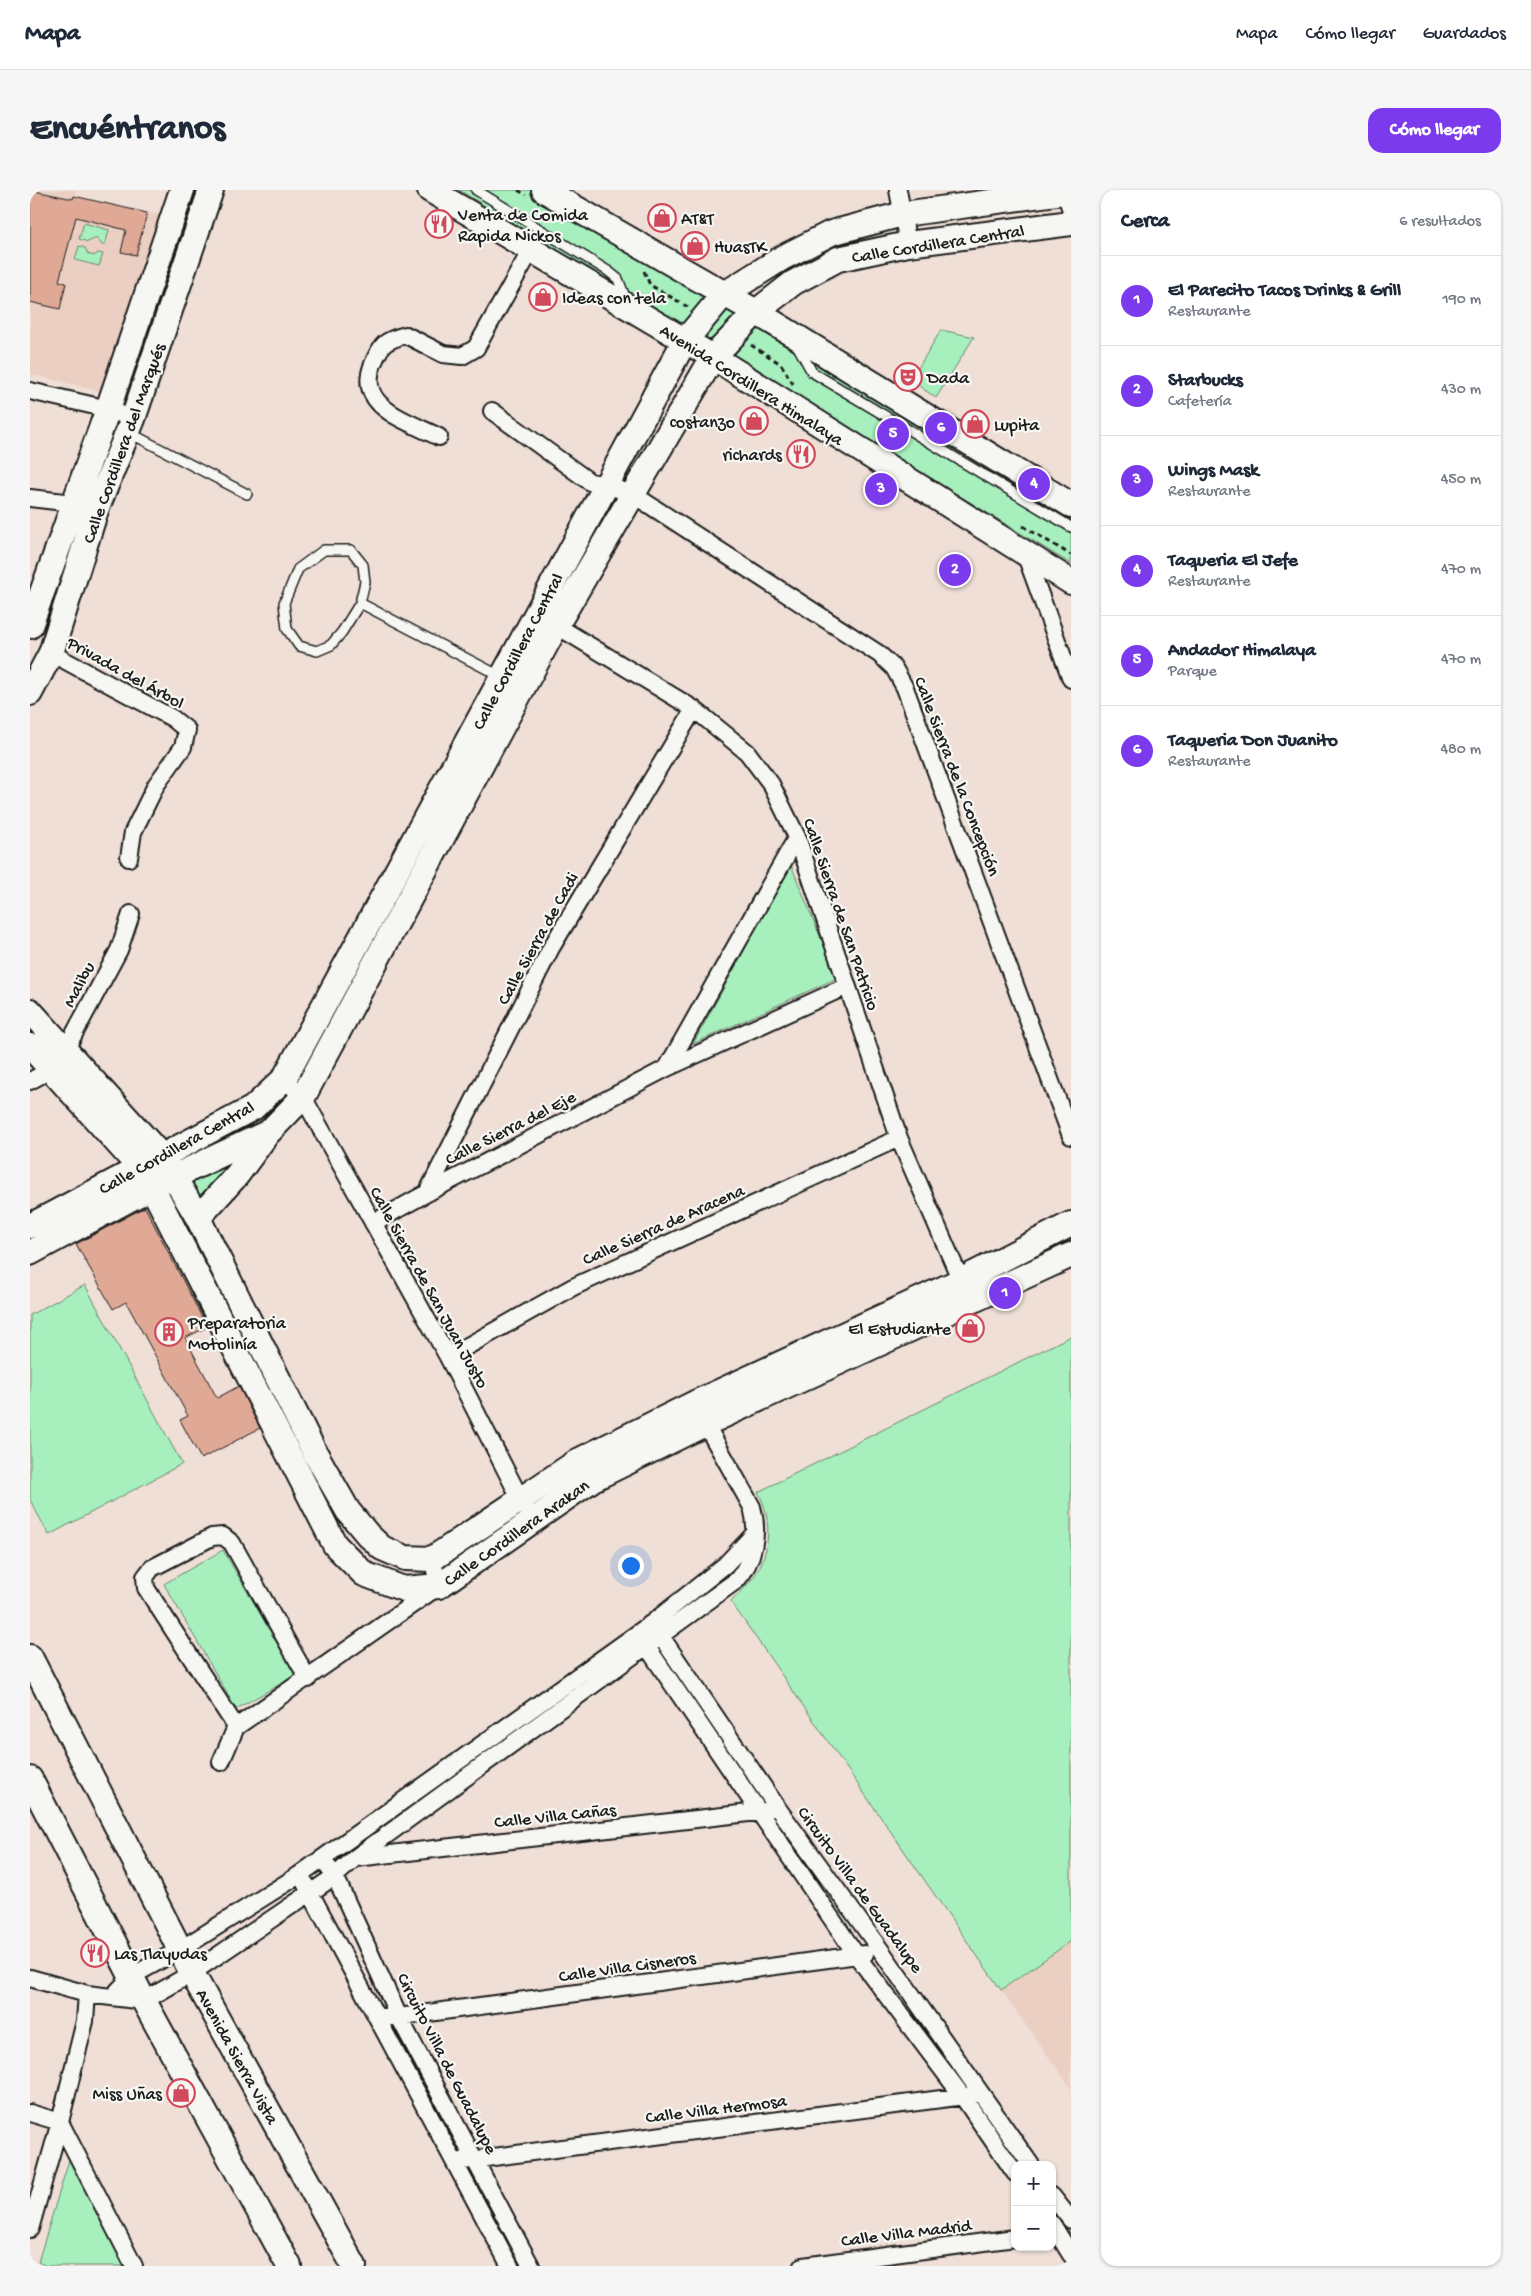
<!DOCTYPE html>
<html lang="es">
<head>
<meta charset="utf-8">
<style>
  :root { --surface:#fff; --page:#f6f6f7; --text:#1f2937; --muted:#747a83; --line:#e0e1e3; --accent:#7c3aed }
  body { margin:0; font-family:"Gochi Hand",sans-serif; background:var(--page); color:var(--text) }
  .controls { position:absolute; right:15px; bottom:15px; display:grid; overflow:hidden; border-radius:10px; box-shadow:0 1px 4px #0004 }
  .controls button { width:45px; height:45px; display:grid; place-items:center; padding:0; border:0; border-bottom:1px solid var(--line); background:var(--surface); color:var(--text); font:25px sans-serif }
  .you { position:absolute; left:600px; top:1375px; width:18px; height:18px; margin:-12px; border:4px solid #fff; border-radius:50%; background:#1a73e8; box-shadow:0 0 0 8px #1a73e833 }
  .badge { display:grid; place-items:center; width:32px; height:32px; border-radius:50%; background:var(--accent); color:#fff; font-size:16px; font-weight:700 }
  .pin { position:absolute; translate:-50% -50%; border:2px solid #fff; box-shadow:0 1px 5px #0006 }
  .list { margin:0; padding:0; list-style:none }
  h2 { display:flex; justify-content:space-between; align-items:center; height:65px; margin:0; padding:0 20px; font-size:21px }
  h2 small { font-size:16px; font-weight:400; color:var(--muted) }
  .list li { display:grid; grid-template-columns:32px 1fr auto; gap:15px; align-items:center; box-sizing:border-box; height:90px; padding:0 20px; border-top:1px solid var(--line) }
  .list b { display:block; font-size:19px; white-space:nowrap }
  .list p { margin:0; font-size:16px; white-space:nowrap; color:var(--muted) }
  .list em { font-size:16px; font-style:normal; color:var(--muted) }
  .map { position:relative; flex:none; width:1041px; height:2076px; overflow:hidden; border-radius:15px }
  header { display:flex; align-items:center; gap:30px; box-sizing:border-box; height:70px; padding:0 25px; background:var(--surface); border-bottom:1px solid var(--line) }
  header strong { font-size:24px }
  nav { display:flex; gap:28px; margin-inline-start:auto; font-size:18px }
  .intro { display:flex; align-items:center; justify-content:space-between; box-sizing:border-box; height:120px; padding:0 30px }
  h1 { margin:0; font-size:35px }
  .button { padding:12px 22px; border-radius:15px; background:var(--accent); color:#fff; font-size:18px; font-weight:700 }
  main { display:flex; gap:30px; padding:0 30px }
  aside { flex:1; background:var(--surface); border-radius:15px; box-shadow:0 1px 4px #0004 }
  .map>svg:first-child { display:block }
  .built { fill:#eacfc2 }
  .green { fill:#a7f0be; stroke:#62866d }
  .building { fill:#dfa995; stroke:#1c1c1c }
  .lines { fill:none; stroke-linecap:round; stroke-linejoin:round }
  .lane-casing { stroke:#1c1c1c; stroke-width:12 }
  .street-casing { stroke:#1c1c1c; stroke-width:20 }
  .secondary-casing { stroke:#1c1c1c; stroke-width:28 }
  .path { stroke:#1c1c1c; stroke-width:3; stroke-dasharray:5 4; stroke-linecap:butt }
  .lane { stroke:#f6f6f2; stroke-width:9 }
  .street { stroke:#f6f6f2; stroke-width:16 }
  .secondary { stroke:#f6f6f2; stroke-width:24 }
  .labels { text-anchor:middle; stroke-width:4.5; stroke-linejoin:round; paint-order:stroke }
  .poi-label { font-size:18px; fill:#1c1c1c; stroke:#f6f6f2; text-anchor:start }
  .street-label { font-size:18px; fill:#1c1c1c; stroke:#f6f6f2 }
</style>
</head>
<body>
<header>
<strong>Mapa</strong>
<nav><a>Mapa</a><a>Cómo llegar</a><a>Guardados</a></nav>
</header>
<div class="intro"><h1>Encuéntranos</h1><a class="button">Cómo llegar</a></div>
<main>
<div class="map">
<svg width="1041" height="2076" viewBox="0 0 1041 2076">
  <rect width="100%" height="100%" fill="#efdfd6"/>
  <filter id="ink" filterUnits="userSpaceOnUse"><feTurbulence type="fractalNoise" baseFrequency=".02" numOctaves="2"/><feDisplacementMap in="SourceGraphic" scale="10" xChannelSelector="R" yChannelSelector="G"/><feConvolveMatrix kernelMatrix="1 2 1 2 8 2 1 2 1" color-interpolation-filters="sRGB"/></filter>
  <g filter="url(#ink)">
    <path class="built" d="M0,0H47L45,6L133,26L77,203L0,184Z
      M1041,1751V1898L971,1800Z"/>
    <path class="green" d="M429,0H500L1041,330V374Z
      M54,33L79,40L75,55H72L66,48L58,52L49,49Z
      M49,56L55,58L58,64L64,66L68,63L73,64L69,76L45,70Z
      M911,140L944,147L906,208L881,190Z
      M761,675L807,788L663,854Z
      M239,942L168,1028L144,987Z
      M55,1095L152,1274L19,1345L0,1310V1125Z
      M1041,1146V1751L971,1800L701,1412C709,1403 718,1395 725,1385C741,1361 742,1326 728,1302Z
      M193,1360L266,1485L206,1519L134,1394Z
      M40,1967L98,2076H16L8,2072Z"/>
    <path class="building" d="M0,0L43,9L44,6L117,23L106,65L91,62L96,40L46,27L29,91L36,93L30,119L0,112Z
      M115,1017L177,1137L155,1148L187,1208L209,1196L230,1238L171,1269L150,1230L158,1226L96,1112L83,1119L46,1054Z"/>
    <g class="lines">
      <defs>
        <path id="lane" d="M446,0L578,81L588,89L597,112
          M767,155L782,182L1041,337
          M98,242L217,304
          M294,360H321L333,375L335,392L330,413L312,442L301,455L287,461L269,456L257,439L254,413L268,379Z
          M330,413L472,487"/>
        <path id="street" d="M868,0L878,54
          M1034,0L1041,20
          M0,201L78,219L103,229
          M462,221L560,292L577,295L604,305L849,464L864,478L875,498L1041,946
          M409,247C378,231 325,217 343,174C351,154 355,150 376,145L413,164L432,166L446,158L501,60
          M0,308L43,313L52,316
          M996,366L1041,489
          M519,431L664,519L717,562L741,594L767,647L869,948L935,1100
          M21,463L142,528L157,540L153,557L126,595L103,642L99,668
          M637,878L767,647
          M254,889L273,907L418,1167L495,1318
          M0,891L22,879L36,859L89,760L101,724
          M397,1003L521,758L664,519
          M343,1033L397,1003L637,878L817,796
          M418,1167L543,1097L869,948
          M624,1436L749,1620L852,1762L1001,1975
          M611,1448L827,1766L933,1907L985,1983
          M206,1537L409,1396L402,1369
          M191,1572L206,1537L116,1398L115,1387L122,1378L182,1347L193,1346L202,1353L278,1489
          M326,1668L736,1621
          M298,1677L305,1686L369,1827L501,2076
          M275,1693L480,2076
          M0,1788L57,1804L114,1811L162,1783L305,1686L325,1668L707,1390C724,1371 729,1341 722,1317L671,1226
          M82,1807L102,1786L151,1759L269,1685L622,1433L695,1375L725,1343
          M347,1827H369L835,1764
          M0,1923L30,1932L104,2076
          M425,1972L942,1905
          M1022,2006L1041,2030
          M1022,2034L1041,2065
          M0,2039L30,1932L55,1831L57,1804
          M773,2076L985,2048"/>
        <path id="secondary" d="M400,0L683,167L1041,392
          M514,0L726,122L1041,315
          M0,436L78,219L152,0
          M0,503L21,463L66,320L103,229L181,0
          M0,821L132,967L144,987L168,1028L285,1263L318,1321L338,1345L352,1358L375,1368L402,1369L548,1271L665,1213L930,1091L1041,1034
          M0,856L109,977L122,997L305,1355L334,1384L374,1399L409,1396L563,1289L675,1234L1041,1065
          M168,1028L207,985L237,944
          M0,1036L223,918L254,889L654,152L693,105L752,68L801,43L873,24L1041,1
          M0,1063L122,997L239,942L273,907L526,436L683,167L726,122L763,93L808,69L878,54L1041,33
          M0,1467L162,1783L324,2076
          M0,1589L114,1811L259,2076"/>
      </defs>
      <use href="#lane" class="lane-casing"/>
      <use href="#street" class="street-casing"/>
      <use href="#secondary" class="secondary-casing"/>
      <path class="path" d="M488,0L496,5
        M614,81L620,95L658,117
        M721,155L751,174L763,194
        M993,336L1041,365"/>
      <use href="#lane" class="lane"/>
      <use href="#street" class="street"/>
      <use href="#secondary" class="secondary"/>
    </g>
  </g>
  <defs>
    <symbol id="shop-ring" viewBox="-11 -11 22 22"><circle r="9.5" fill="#f6f6f2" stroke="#d1495b" stroke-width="1.5"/><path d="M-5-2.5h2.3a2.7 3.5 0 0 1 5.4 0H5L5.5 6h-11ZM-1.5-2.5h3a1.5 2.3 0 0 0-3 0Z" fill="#d1495b"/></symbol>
    <symbol id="restaurant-ring" viewBox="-11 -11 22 22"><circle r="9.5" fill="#f6f6f2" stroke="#d1495b" stroke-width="1.5"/><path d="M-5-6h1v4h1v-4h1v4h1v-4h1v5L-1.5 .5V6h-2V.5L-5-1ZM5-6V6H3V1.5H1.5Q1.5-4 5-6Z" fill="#d1495b"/></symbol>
    <symbol id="theatre-ring" viewBox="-11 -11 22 22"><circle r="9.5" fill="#f6f6f2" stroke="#d1495b" stroke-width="1.5"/><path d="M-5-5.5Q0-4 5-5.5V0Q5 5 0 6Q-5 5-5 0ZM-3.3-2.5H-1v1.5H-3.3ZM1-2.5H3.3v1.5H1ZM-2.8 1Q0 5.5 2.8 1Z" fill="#d1495b"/></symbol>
    <symbol id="building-ring" viewBox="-11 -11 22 22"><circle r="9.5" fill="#f6f6f2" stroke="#d1495b" stroke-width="1.5"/><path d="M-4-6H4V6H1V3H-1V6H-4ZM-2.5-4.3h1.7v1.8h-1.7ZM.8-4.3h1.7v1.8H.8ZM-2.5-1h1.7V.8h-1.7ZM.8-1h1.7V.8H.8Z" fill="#d1495b"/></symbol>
  </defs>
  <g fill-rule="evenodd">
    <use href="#shop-ring" x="616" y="12" width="32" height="32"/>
    <use href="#restaurant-ring" x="393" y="18" width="32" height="32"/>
    <use href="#shop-ring" x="649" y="40" width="32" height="32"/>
    <use href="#shop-ring" x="497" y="91" width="32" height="32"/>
    <use href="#theatre-ring" x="862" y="171" width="32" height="32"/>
    <use href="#shop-ring" x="708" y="215" width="32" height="32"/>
    <use href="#shop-ring" x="929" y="218" width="32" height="32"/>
    <use href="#restaurant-ring" x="755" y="248" width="32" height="32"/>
    <use href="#shop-ring" x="924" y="1122" width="32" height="32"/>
    <use href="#building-ring" x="123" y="1126" width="32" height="32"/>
    <use href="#restaurant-ring" x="49" y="1747" width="32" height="32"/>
    <use href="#shop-ring" x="135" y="1887" width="32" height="32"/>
  </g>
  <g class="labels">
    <g class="poi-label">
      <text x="428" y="30">Venta de Comida<tspan x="428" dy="21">Rapida Nickos</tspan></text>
      <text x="651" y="34">AT&amp;T</text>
      <text x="684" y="62">HuasTK</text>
      <text x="532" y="113">Ideas con tela</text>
      <text x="897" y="193">Dada</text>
      <text x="705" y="237" text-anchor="end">costanzo</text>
      <text x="964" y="240">Lupita</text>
      <text x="752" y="270" text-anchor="end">richards</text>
      <text x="158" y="1138">Preparatoria<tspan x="158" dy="21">Motolinía</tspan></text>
      <text x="921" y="1144" text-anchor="end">El Estudiante</text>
      <text x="84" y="1769">Las Tlayudas</text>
      <text x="132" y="1909" text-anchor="end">Miss Uñas</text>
    </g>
    <g class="street-label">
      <text transform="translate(908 53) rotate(-9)" y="6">Calle Cordillera Central</text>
      <text transform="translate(722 194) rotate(32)" y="6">Avenida Cordillera Himalaya</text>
      <text transform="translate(93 253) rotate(-70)" y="6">Calle Cordillera del Marqués</text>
      <text transform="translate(487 461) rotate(-62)" y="6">Calle Cordillera Central</text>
      <text transform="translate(96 482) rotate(29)" y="6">Privada del Árbol</text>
      <text transform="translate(928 586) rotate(69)" y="6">Calle Sierra de la Concepción</text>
      <text transform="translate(812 724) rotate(71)" y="6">Calle Sierra de San Patricio</text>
      <text transform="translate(507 748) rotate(-61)" y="6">Calle Sierra de Cadi</text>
      <text transform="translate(48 794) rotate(-62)" y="6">Malibu</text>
      <text transform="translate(480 937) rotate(-27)" y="6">Calle Sierra del Eje</text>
      <text transform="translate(146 957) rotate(-29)" y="6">Calle Cordillera Central</text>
      <text transform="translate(633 1034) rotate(-24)" y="6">Calle Sierra de Aracena</text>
      <text transform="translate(400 1097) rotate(61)" y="6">Calle Sierra de San Juan Justo</text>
      <text transform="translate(486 1342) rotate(-35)" y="6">Calle Cordillera Arakan</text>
      <text transform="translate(525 1625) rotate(-6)" y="6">Calle Villa Cañas</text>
      <text transform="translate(831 1699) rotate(54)" y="6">Circuito Villa de Guadalupe</text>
      <text transform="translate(597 1776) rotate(-8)" y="6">Calle Villa Cisneros</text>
      <text transform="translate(208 1866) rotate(61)" y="6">Avenida Sierra Vista</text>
      <text transform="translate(418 1873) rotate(63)" y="6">Circuito Villa de Guadalupe</text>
      <text transform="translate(686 1918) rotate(-7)" y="6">Calle Villa Hermosa</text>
      <text transform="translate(876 2042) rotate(-7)" y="6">Calle Villa Madrid</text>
    </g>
  </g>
</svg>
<div class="controls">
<button>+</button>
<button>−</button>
</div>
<div class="you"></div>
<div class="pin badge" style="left:975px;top:1103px">1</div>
<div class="pin badge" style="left:925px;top:380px">2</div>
<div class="pin badge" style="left:851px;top:299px">3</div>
<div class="pin badge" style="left:1004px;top:294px">4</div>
<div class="pin badge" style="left:863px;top:244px">5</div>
<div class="pin badge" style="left:911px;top:238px">6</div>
</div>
<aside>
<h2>Cerca<small>6 resultados</small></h2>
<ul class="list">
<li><span class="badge">1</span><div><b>El Parecito Tacos Drinks &amp; Grill</b><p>Restaurante</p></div><em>190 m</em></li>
<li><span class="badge">2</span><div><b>Starbucks</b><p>Cafetería</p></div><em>430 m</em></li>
<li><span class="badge">3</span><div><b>Wings Mask</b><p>Restaurante</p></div><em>450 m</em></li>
<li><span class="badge">4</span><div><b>Taqueria El Jefe</b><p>Restaurante</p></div><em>470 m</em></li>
<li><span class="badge">5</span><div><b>Andador Himalaya</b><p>Parque</p></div><em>470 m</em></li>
<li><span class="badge">6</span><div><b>Taqueria Don Juanito</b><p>Restaurante</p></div><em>480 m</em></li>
</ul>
</aside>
</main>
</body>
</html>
